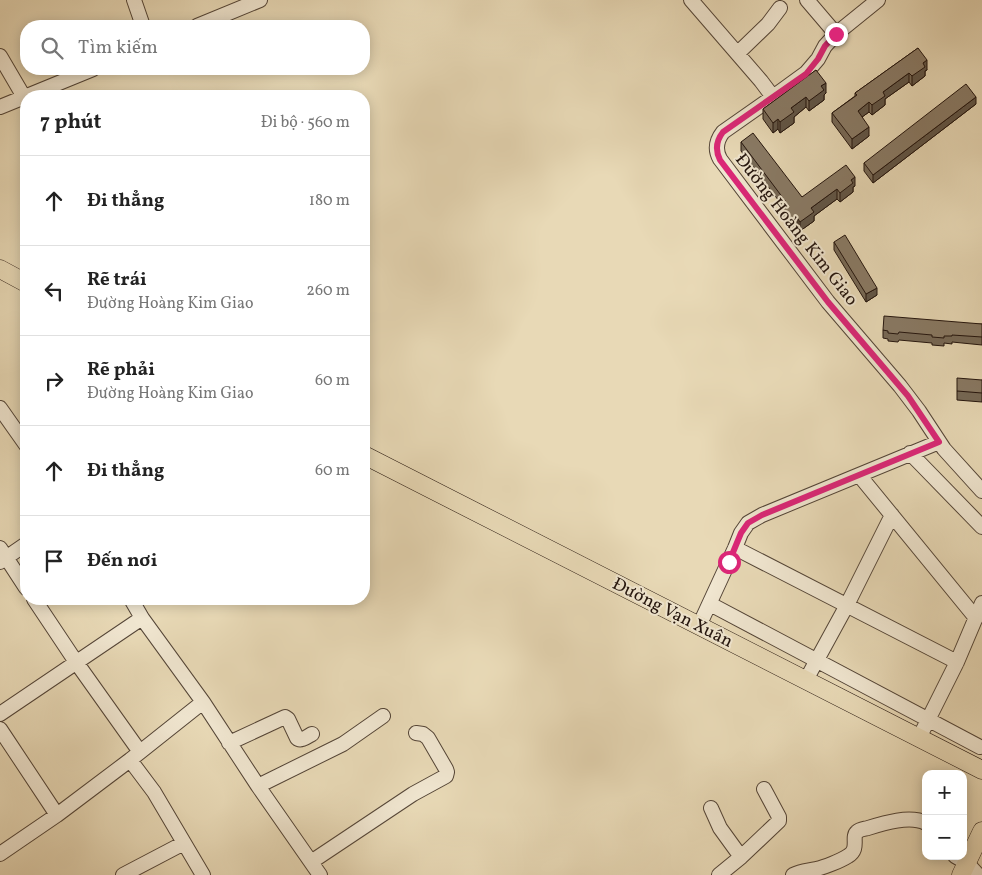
<!DOCTYPE html>
<html lang="vi">
<head>
<meta charset="utf-8">
<style>
  :root { --surface:#fff; --page:#f6f6f6; --text:#222; --muted:#767676; --line:#e0e0e0 }
  body { margin:0; font-family:Vollkorn,serif; background:var(--page); color:var(--text) }
  .controls { position:absolute; right:15px; bottom:15px; display:grid; overflow:hidden; border-radius:10px; box-shadow:0 2px 12px #0003 }
  .controls button { width:45px; height:45px; display:grid; place-items:center; padding:0; border:0; border-bottom:1px solid var(--line); background:var(--surface); color:var(--text); font:25px sans-serif }
  .stop { position:absolute; width:15px; height:15px; margin:-11px; border:4px solid #db2777; border-radius:50%; background:#fff }
  .stop.end { background:#db2777; border-color:#fff; box-shadow:0 1px 5px #0008 }
  .list { margin:0; padding:0; list-style:none }
  h2 { display:flex; justify-content:space-between; align-items:center; height:65px; margin:0; padding:0 20px; font-size:21px }
  h2 small { font-size:16px; font-weight:400; color:var(--muted) }
  .list li { display:grid; grid-template-columns:32px 1fr auto; gap:15px; align-items:center; box-sizing:border-box; height:90px; padding:0 20px; border-top:1px solid var(--line) }
  .list b { display:block; font-size:19px; white-space:nowrap }
  .list p { margin:0; font-size:16px; white-space:nowrap; color:var(--muted) }
  .list em { font-size:16px; font-style:normal; color:var(--muted) }
  .icon { flex:none; width:28px; height:28px; fill:none; stroke:currentColor; stroke-width:2; stroke-linecap:round; stroke-linejoin:round }
  .map { position:relative; flex:none; width:982px; height:875px; overflow:hidden }
  .search { position:absolute; background:var(--surface); box-shadow:0 2px 12px #0003; left:20px; top:20px; width:350px; height:55px; display:flex; align-items:center; gap:12px; box-sizing:border-box; padding:0 18px; border-radius:20px; color:var(--muted); font-size:19px }
  .panel { position:absolute; background:var(--surface); box-shadow:0 2px 12px #0003; left:20px; top:90px; width:350px; height:515px; border-radius:20px }
  .map>svg:first-child { display:block }
  .lines { fill:none; stroke-linecap:round; stroke-linejoin:round }
  .minor-casing { stroke:#544537; stroke-width:16 }
  .major-casing { stroke:#23140d; stroke-width:19 }
  .minor { stroke:#f0e6d0; stroke-width:14 }
  .major { stroke:#e8d9b6; stroke-width:18 }
  .wall { fill:#766957; stroke:#23140d }
  .shaded-wall { fill:#605547; stroke:#23140d }
  .building { fill:#897a65; stroke:#23140d }
  .route { stroke:#db2777; stroke-width:6 }
  .labels { text-anchor:middle; stroke-width:4; stroke-linejoin:round; paint-order:stroke }
  .street-label { font-size:18px; fill:#23140d; stroke:#f0e6d0 }
</style>
</head>
<body>
<div class="map">
<svg width="982" height="875" viewBox="0 0 982 875">
  <rect width="100%" height="100%" fill="#e8d9b6"/>
  <filter id="stains"><feTurbulence type="fractalNoise" baseFrequency=".004" numOctaves="4"/><feColorMatrix values="0 0 0 0 .2 0 0 0 0 .09 0 0 0 0 .02 0 0 0 .5 -.17"/></filter>
  <radialGradient id="worn" r=".72"><stop offset=".6" stop-color="#630" stop-opacity="0"/><stop offset="1" stop-color="#630" stop-opacity=".3"/></radialGradient>
  <g class="lines">
    <defs>
      <path id="minor" d="M134,0L143,26
        M691,0L761,81L773,97L723,132C716,141 715,150 720,159L828,302L900,386L919,411L944,449L982,491
        M807,0L836,34
        M197,26L260,0
        M738,53L768,24L780,8
        M0,56L24,97
        M773,97L806,73L818,59L825,46L836,34L878,0
        M0,107L93,69
        M0,408L26,445
        M910,453L982,527
        M859,475L976,618
        M0,548L26,588
        M735,548L957,662
        M0,562L26,544
        M34,599L76,662L140,752
        M131,599L142,618L203,702L258,786L320,875
        M710,604L980,747
        M699,626L735,548L741,533L748,523L762,515L939,442
        M806,680L847,605L892,515
        M0,714L142,618
        M0,729L57,815
        M919,738L957,662L982,603
        M229,743L285,717L288,719L297,738C301,742 308,736 312,734
        M130,760L154,792L203,875
        M258,786L343,744L383,716
        M711,808L720,828L741,857
        M0,854L57,815L130,760L203,702
        M955,856L967,863L978,875
        M311,862L413,794L446,776L447,772L446,769L428,738L423,734L416,733
        M123,875L184,843
        M719,875L741,857L779,821V817L764,789
        M793,875C801,871 807,871 816,869C825,867 840,861 848,856C860,849 851,837 857,832C860,829 865,829 868,828C884,823 910,815 926,823"/>
      <path id="major" d="M0,269L26,283
        M364,455L982,770
        M961,875L982,831"/>
    </defs>
    <use href="#minor" class="minor-casing"/>
    <use href="#major" class="major-casing"/>
    <use href="#minor" class="minor"/>
    <use href="#major" class="major"/>
  </g>
  <path class="wall" d="M918,48L927,70L925,71V76L912,86L909,82L885,99V105L872,115L869,112L862,117L869,136L852,149L832,122V113L855,96V93Z
    M816,70L826,93L824,95V100L809,111L806,107L794,117V123L780,133L778,129L773,133L763,119V109Z
    M976,104L873,183L864,171V163Z
    M741,142L802,197L855,186L853,187V192L840,202L837,199L814,216V221L800,231L798,228L793,232L783,219V210L785,209L741,151Z
    M834,242L877,295L866,302L834,250Z
    M982,324V345L952,342V344L944,343V346L932,345V343L899,340L898,342L888,341V339L883,338V330Z
    M982,380V402L957,400V391Z"/>
  <path class="shaded-wall" d="M927,60V70L925,71V76L912,86V76L923,63Z
    M909,73V82L885,99V105L872,115V105L883,92Z
    M826,83V93L824,95V100L809,111V101L821,86Z
    M806,97V107L794,117V123L780,133V122L791,108Z
    M976,97V104L873,183V175Z
    M869,102V112L858,120V111Z
    M778,119V129L773,133V123Z
    M869,127V136L852,149V139Z
    M855,177V186L853,187V192L840,202V193L851,180Z
    M837,189V199L814,216V221L800,231V222L811,208Z
    M798,219V228L793,232V222Z
    M877,288V295L866,302V294Z"/>
  <path class="building" d="M918,48L927,60L923,63L925,67L912,76L909,73L883,92L885,96L872,105L869,102L858,111L869,127L852,139L832,113L857,95L855,93Z
    M816,70L826,83L821,86L824,90L809,101L806,97L791,108L794,112L780,122L778,119L773,123L763,109Z
    M966,84L976,97L873,175L864,163Z
    M753,133L802,197L846,165L855,177L851,180L853,183L840,193L837,189L811,208L814,212L800,222L798,219L793,222L783,210L789,206L741,142Z
    M845,235L877,288L866,294L834,242Z
    M884,316L982,324V337L952,335V336H944V338L932,337V335L899,332L898,334L888,333V331L883,330Z
    M957,378L982,380V393L957,391Z"/>
  <g class="lines">
    <path class="route" d="M729,562L741,533L748,523L762,515L939,442L908,396L828,302L720,160C715,150 716,141 723,132L806,74L818,59L825,46L836,34"/>
  </g>
  <g class="labels">
    <g class="street-label">
      <text transform="translate(797 229) rotate(52)" y="6">Đường Hoàng Kim Giao</text>
      <text transform="translate(673 612) rotate(27)" y="6">Đường Vạn Xuân</text>
    </g>
  </g>
  <rect width="100%" height="100%" filter="url(#stains)"/>
  <rect width="100%" height="100%" fill="url(#worn)"/>
</svg>
<div class="controls">
<button>+</button>
<button>−</button>
</div>
<div class="stop" style="left:729px;top:562px"></div>
<div class="stop end" style="left:836px;top:34px"></div>
<div class="search"><svg class="icon" aria-label="search" viewBox="0 0 24 24"><circle cx="10" cy="10" r="6"/><path d="M15 15l6 6"/></svg>Tìm kiếm</div>
<section class="panel">
<h2>7 phút<small>Đi bộ · 560 m</small></h2>
<ul class="list">
<li><svg class="icon" aria-label="ahead" viewBox="0 0 24 24"><path d="M12 20V5M6 11l6-6 6 6"/></svg><div><b>Đi thẳng</b></div><em>180 m</em></li>
<li><svg class="icon" aria-label="left" viewBox="0 0 24 24"><path d="M17 20v-9H6M10 6l-5 5 5 5"/></svg><div><b>Rẽ trái</b><p>Đường Hoàng Kim Giao</p></div><em>260 m</em></li>
<li><svg class="icon" aria-label="right" viewBox="0 0 24 24"><path d="M7 20v-9h11M14 6l5 5-5 5"/></svg><div><b>Rẽ phải</b><p>Đường Hoàng Kim Giao</p></div><em>60 m</em></li>
<li><svg class="icon" aria-label="ahead" viewBox="0 0 24 24"><path d="M12 20V5M6 11l6-6 6 6"/></svg><div><b>Đi thẳng</b></div><em>60 m</em></li>
<li><svg class="icon" aria-label="arrive" viewBox="0 0 24 24"><path d="M6 21V4h12l-3 4 3 4H6"/></svg><div><b>Đến nơi</b></div></li>
</ul>
</section>
</div>
</body>
</html>
